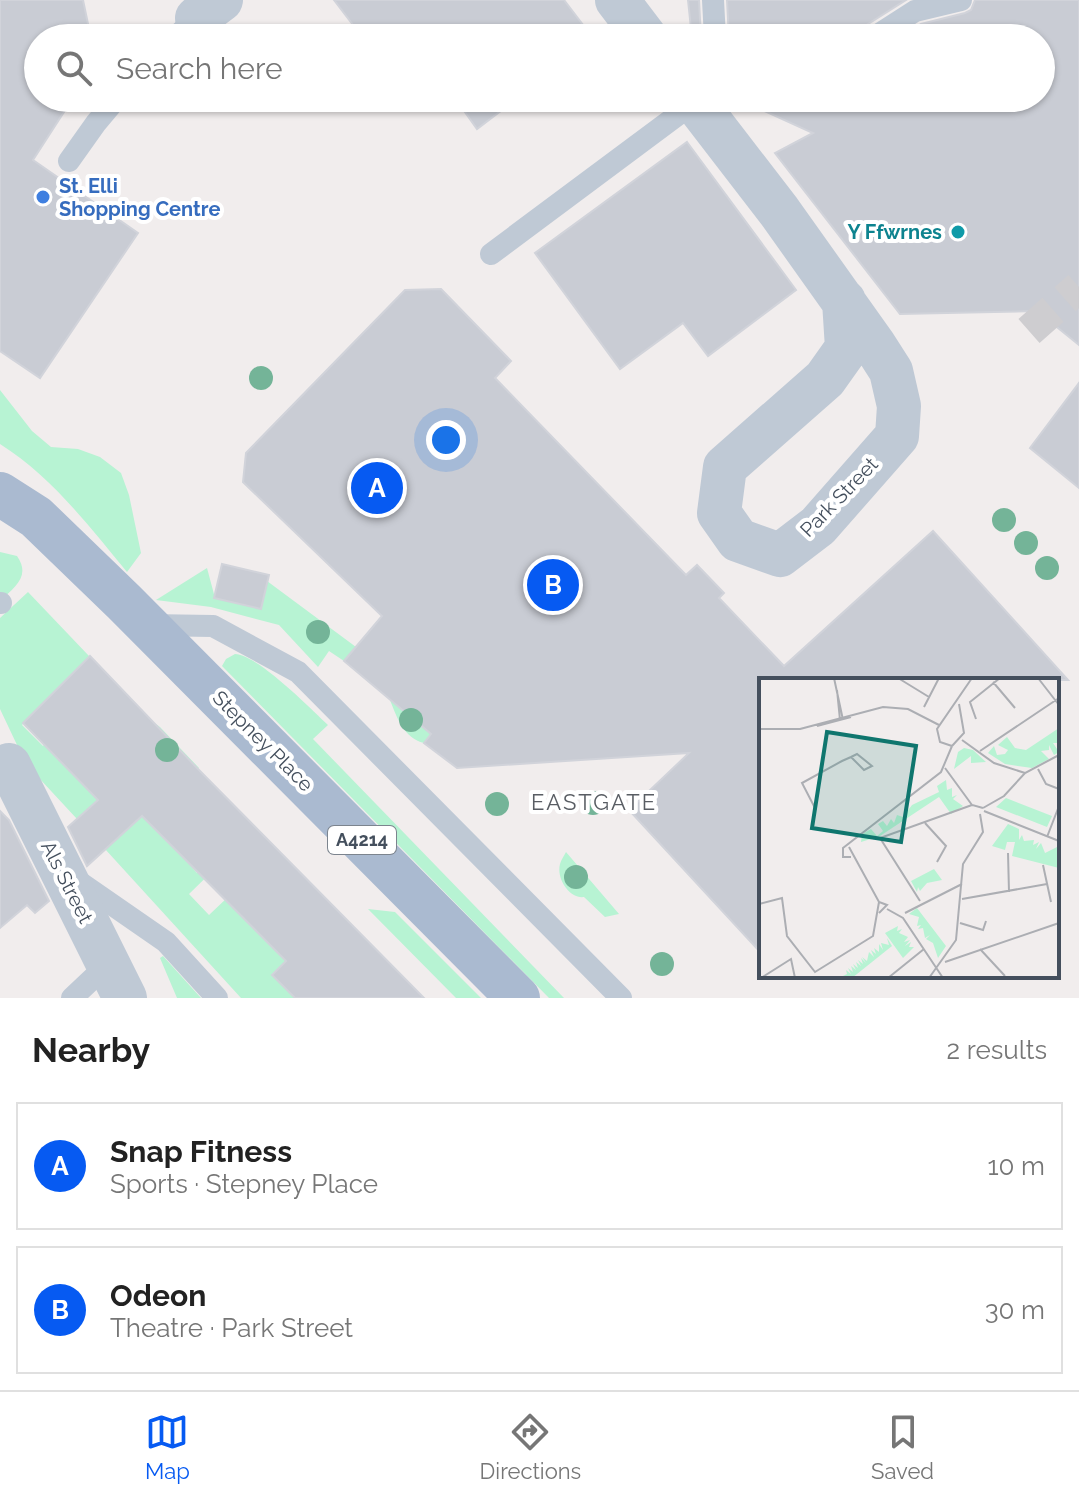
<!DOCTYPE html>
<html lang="en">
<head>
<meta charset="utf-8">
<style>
  :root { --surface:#fff; --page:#f6f6f6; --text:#222; --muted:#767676; --line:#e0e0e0; --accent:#065af2 }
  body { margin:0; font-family:Raleway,sans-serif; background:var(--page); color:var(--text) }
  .you { position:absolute; left:446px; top:440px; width:28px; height:28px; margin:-20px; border:6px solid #fff; border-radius:50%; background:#1a73e8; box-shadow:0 0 0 12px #1a73e833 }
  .badge { display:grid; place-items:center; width:52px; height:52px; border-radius:50%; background:var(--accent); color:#fff; font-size:26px; font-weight:700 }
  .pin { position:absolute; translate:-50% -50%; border:4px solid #fff; box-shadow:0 2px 8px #0006 }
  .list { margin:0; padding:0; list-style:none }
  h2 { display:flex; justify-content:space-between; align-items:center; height:104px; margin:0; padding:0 32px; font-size:34px }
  h2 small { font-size:26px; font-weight:400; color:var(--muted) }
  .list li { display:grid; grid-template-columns:52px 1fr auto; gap:24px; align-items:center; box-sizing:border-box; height:128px; margin:0 16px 16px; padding:0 16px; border:2px solid var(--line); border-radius:0px }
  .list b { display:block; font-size:30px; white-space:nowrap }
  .list p { margin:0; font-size:26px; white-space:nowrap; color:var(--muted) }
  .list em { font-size:26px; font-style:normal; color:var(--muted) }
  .icon { flex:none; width:44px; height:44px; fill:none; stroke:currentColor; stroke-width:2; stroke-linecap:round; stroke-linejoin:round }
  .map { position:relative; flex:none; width:1079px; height:998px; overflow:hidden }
  .search { position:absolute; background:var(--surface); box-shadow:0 2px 6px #0004; left:24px; right:24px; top:24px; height:88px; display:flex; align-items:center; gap:20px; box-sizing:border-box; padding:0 28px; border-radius:44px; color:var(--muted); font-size:30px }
  .sheet { height:392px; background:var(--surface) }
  nav { display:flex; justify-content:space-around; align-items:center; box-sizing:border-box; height:112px; border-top:2px solid var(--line); background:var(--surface); font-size:22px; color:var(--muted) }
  nav a { display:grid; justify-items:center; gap:4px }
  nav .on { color:var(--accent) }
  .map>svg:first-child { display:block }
  .green { fill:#b7f3d3 }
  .building { fill:#c9ccd4; stroke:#d1d3da; stroke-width:2 }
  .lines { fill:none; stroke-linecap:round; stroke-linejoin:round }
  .pedestrian-tunnel { stroke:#cecdd0; stroke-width:32; stroke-dasharray:32 16; stroke-linecap:butt }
  .service { stroke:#bfc9d5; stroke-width:22 }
  .minor { stroke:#bfc9d5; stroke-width:44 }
  .primary { stroke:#aabad0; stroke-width:44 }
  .tree { fill:#74b498 }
  .shop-dot { fill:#3f7fe0; stroke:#fff; stroke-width:3 }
  .culture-dot { fill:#0f9aa8; stroke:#fff; stroke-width:3 }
  .labels { text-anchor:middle; stroke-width:8; stroke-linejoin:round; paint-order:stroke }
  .shield { fill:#fff; stroke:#7c848e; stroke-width:2 }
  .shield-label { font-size:18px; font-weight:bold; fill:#444f5d }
  .shop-label { font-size:20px; font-weight:bold; fill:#366cbe; stroke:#fff; text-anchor:start }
  .culture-label { font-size:20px; font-weight:bold; fill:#0d838f; stroke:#fff; text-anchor:end }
  .street-label { font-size:20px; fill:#444f5d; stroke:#fff }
  .neighbourhood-label { font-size:22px; letter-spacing:2px; fill:#595d63; stroke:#fff }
  .inset-road { fill:none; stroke:#acaeb3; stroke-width:2 }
  .view { fill:#0f766e; fill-opacity:0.15; stroke:#0f766e; stroke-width:4 }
  .inset-edge { fill:none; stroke:#444f5d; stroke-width:4 }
</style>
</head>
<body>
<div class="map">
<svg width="1079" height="998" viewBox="0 0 1079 998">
  <rect width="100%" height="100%" fill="#f1eded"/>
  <path class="green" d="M0,390L32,431L51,447L78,449L100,457L121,473L129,495L141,553L127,572C89,526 51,476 0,444Z
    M0,552L17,556C31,576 15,587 0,601Z
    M207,568L215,598L267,581L356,647L344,661L329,651L318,667L279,625L211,607L156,600Z
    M28,592L89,656L22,725L43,746L71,717L89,736L62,763L86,787L153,722L160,727L199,768L146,820L167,842L196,815L208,828L181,855L197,873L226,846L232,852L189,894L209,915L248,878L306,942L272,974L300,998H241L105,849L132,825L77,819L26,764L0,709V618Z
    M235,654C258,655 310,708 328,725L313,739L564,998H549L222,666L226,659Z
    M402,686L435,729L424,743C404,738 397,718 390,700Z
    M566,852L619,914L605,917L584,897C570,899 556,879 560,864C561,860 564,856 566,852Z
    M368,909L395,912L481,998H456Z
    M163,956L201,998H177L160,958Z"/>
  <path class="building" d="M0,0H83L91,38H38V98H73L33,160L138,233L40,378L0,351Z
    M334,0H564L593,38H363Z
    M688,0H699L701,38H692Z
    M727,0H906L865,26L859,38H729Z
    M975,0H1079V345L1037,311L900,314L775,153L813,133L736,98H1041V38H899L921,24L965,13L971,10Z
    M455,98H518L477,129Z
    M687,142L796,290L708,356L683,323L620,369L535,253Z
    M441,289L511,361L495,378L686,575L697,565L724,593L719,598L784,666L933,531L1068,680H761V953L629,810L689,753L457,768L424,743L431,734L344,661L382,616L243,482L246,453L405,290Z
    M1079,383V488L1030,448Z
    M222,564L269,575L261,609L214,598Z
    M90,656L198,769L424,998H295L272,975L286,961L142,816L87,866L68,827L98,800L23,723Z
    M0,811L9,820L49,901L35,913L27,905L0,928Z"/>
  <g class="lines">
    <path class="pedestrian-tunnel" d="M1029,331L1079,287"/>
    <path class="service" d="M713,0L715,38
      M174,38L197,18
      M873,38L915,11L961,0
      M69,161L96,123L117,98
      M491,254L695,102
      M0,603H1
      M148,625L213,626L298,672L621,998
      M75,879L166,942L217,998
      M72,998L108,964"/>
    <path class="minor" d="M617,0L646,38
      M197,18L221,0
      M692,98L779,211L875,346L891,371L899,406L897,436L818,526L780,555L738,540L719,513L725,467L825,379L847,348L844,301
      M0,773L9,765L125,998"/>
    <path class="primary" d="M0,494L36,517L124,602L518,998"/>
  </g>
  <g class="tree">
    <circle cx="261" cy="378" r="12"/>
    <circle cx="1004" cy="520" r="12"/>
    <circle cx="1026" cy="543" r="12"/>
    <circle cx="1047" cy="568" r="12"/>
    <circle cx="318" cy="632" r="12"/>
    <circle cx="411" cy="720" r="12"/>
    <circle cx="167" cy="750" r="12"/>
    <circle cx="593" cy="803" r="12"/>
    <circle cx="497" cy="804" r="12"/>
    <circle cx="576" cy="877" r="12"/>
    <circle cx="662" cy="964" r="12"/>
  </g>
  <circle class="shop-dot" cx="43" cy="197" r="8"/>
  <circle class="culture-dot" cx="958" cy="232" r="8"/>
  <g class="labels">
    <rect class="shield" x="328" y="826" width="68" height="28" rx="6"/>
    <g class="shield-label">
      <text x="362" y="846">A4214</text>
    </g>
    <g class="shop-label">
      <text x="59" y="193">St. Elli<tspan x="59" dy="23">Shopping Centre</tspan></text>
    </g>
    <g class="culture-label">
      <text x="942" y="239">Y Ffwrnes</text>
    </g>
    <g class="street-label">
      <text transform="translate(839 497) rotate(-46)" y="7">Park Street</text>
      <text transform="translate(263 741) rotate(45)" y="7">Stepney Place</text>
      <text transform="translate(67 882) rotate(63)" y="7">Als Street</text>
    </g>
    <g class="neighbourhood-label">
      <text x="594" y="810">EASTGATE</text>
    </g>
  </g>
  <g transform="translate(759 678)">
    <rect width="300" height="300" fill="#f1eded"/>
    <path d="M300,50V65H294L300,74L295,77L290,67V72L282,73L290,81L273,90L246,86L229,75L235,68L238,77L246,76L249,72L239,67L248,59L256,70L267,72ZM205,70L214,72L227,84L212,85V78L195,91L199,74ZM187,102L188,112L193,110V119L198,117L194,121L204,128L192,136L180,119L121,158L102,164L103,156L112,151L118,158L124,153L119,146L124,143L128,148L132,141L135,145L138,137L144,139L153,127L180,114L178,108ZM247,120L293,138L288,149L237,129ZM249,146L260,151V162L263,157L265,163L275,162L274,167L280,164L277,171L282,165L286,175L298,169L300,190L253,178L256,164H248L246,172L233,168ZM175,191L183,202L168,205L161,213L159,209L158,214L152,203ZM158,230L187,268L179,280L174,265L167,261L171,257L166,260L164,250L159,251L162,247L158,248L160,239L150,236ZM139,248L138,253L143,251L140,255L149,259L145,264L151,262L146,268L152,264L150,269H155L144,280L126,255ZM128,260L133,268L93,300H80L88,296L87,292L92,296L89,290L94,294L92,288L97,292L94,286L99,290L97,284L102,288L99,282L104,286L102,280L107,285L103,279L108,283L110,274L115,279L112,272L117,276L115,270L120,274V266L124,272L122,265L130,267Z" fill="#b7f3d3"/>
    <path class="inset-road" d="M75,0L84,42M139,0L170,19M279,0L300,27M234,4L256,30M78,12L81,42M165,29L180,0M217,41L211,24L241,0M58,48L92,39M0,51H42M41,51L124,29L149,31L180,47M203,62L235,85L266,95M193,68L181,64L178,51L213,0M193,68L205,55L200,26M221,73L300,20M186,90L213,127L224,130M279,91L287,106L300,111M224,130L245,118L266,95L300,77M57,132L43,105L83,83L92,79L98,76L113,88L105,92L92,79M225,133L300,163M166,145L187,168L178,184M288,159L300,128M90,169L120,224L128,227L120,235M249,175L250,214M92,179H84V170L182,94L193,68M284,187L292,224M203,221L288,206M161,223L121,160L213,127M0,226L23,220L28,258L56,294L114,258L120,224M128,231L144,240L184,300M146,235L203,206M201,245L224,252L227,243M221,271L246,298M186,284L300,245M2,300L32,281L36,300M129,300L165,271M170,300L197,262L204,186L224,154L221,136"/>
    <path class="view" d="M68,54L157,68L142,164L53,150Z"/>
    <rect width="300" height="300" class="inset-edge"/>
  </g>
</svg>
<div class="you"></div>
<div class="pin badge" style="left:377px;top:488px">A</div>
<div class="pin badge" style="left:553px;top:585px">B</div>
<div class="search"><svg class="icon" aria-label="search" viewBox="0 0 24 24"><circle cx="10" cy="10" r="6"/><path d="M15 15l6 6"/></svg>Search here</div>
</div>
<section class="sheet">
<h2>Nearby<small>2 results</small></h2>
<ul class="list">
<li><span class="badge">A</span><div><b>Snap Fitness</b><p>Sports · Stepney Place</p></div><em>10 m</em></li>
<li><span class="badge">B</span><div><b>Odeon</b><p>Theatre · Park Street</p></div><em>30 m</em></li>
</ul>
</section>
<nav>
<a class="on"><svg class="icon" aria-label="map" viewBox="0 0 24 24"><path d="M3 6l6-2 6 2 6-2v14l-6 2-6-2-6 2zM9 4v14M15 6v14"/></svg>Map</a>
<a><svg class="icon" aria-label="directions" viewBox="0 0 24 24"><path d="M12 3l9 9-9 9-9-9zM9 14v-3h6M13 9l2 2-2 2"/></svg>Directions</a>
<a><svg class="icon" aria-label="saved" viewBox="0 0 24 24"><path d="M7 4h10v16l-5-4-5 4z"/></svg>Saved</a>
</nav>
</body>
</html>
